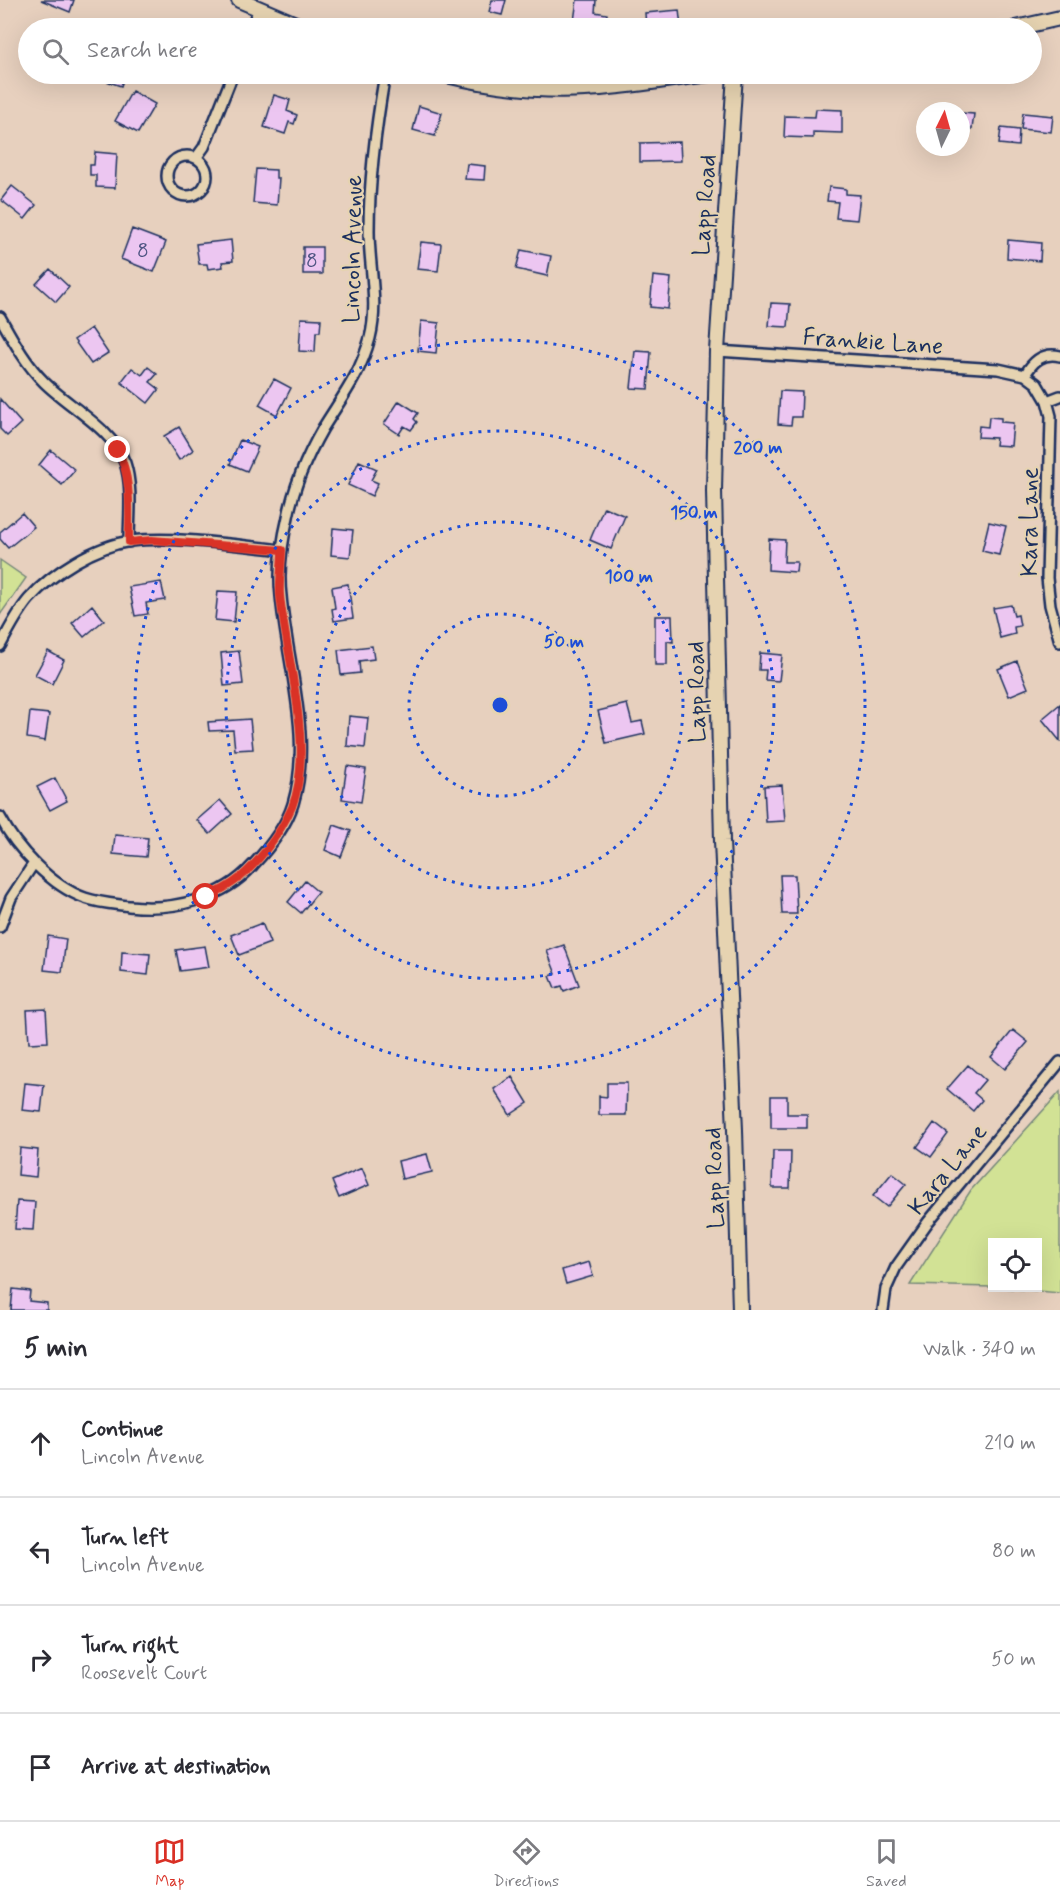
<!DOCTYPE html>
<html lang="en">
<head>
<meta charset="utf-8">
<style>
  :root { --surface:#fff; --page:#f7f7f7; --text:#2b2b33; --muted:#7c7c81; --line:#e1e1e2; --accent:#d93025 }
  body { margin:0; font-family:Mynerve,sans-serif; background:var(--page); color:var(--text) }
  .controls { position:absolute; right:18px; bottom:18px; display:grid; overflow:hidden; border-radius:0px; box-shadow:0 6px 24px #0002 }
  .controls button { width:54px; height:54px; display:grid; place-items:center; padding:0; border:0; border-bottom:2px solid var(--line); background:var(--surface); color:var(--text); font:30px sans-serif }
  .compass { position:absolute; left:916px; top:102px; width:54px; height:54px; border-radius:50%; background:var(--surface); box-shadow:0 6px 24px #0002; rotate:5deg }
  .stop { position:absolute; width:18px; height:18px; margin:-14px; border:4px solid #d93025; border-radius:50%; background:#fff }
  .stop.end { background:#d93025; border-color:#fff; box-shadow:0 2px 6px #0008 }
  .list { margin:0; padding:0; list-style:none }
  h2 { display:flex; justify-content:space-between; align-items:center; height:78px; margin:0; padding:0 24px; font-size:26px }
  h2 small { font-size:20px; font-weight:400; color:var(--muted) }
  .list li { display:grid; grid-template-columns:39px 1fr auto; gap:18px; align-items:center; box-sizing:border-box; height:108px; padding:0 24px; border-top:2px solid var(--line) }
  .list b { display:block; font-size:22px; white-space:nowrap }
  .list p { margin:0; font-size:20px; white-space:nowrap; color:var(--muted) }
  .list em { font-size:20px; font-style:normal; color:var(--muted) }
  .icon { flex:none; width:33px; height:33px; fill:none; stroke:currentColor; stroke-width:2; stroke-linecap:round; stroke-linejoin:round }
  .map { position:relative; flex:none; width:1060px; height:1310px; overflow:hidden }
  .search { position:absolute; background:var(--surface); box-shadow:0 6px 24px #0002; left:18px; right:18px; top:18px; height:66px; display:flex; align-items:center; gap:15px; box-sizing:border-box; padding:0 21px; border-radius:33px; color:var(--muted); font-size:22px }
  .sheet { height:510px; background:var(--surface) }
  nav { display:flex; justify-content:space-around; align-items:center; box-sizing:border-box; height:84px; border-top:2px solid var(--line); background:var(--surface); font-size:16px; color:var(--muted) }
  nav a { display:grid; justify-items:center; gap:3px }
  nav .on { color:var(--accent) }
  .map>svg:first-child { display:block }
  .green { fill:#d2e295; stroke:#76887a; stroke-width:1.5 }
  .building { fill:#ecc6f1; stroke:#1b2f5e; stroke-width:1.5 }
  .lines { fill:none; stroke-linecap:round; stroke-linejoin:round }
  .street-casing { stroke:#1b2f5e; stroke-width:14 }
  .secondary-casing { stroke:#1b2f5e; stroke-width:18 }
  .street { stroke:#e6d3b1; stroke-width:9 }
  .secondary { stroke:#e6d3b1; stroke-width:14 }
  .route { stroke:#d93025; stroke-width:8 }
  .ring { fill:none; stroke:#1d4ed8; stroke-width:3; stroke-dasharray:3 6 }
  .labels { text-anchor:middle; stroke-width:4.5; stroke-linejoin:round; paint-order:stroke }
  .number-label { font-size:21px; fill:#4f5583 }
  .street-label { font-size:24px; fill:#1b2f5e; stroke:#e6d3b1 }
  .centre { fill:#1d4ed8; stroke:#e6d3b1; stroke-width:3 }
  .ring-label { font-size:18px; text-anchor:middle; font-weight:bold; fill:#1d4ed8; stroke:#e6d3b1; stroke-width:4.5; stroke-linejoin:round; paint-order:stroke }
</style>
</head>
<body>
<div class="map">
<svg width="1060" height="1310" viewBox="0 0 1060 1310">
  <rect width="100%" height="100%" fill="#e7d0be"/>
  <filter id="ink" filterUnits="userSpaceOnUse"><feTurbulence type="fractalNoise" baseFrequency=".0167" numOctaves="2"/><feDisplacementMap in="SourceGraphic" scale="12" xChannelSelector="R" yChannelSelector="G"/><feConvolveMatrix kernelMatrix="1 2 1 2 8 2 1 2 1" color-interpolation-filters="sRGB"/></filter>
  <g filter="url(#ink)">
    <path class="green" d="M0,560L26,578L0,615Z
      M1060,1092V1293L1004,1288H1038V1242H992V1287L910,1285L971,1190Z"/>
    <path class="building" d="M41,0H74L70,12Z
      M492,0H506L502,15L489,12Z
      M577,0H596L595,12L607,14L605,28H573Z
      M679,10L681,27L646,28L645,13Z
      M89,74H125L121,86L88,75Z
      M132,91L155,104L138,133L115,121Z
      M274,95L290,100L287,111L297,115L294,124L289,122L285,134L264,127Z
      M419,106L442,113L435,136L413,130Z
      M816,109L842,110V133L813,132V138L784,137L785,116L815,117Z
      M961,113L974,114L972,129L961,128Z
      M1023,113L1053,116L1051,132L1021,129Z
      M1001,128L1019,130L1018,146L999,144Z
      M680,142L681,161L640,162V143Z
      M95,152L117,154L115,188L96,187V175H90V165H94Z
      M467,164L485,166L484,180L465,179Z
      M256,169L276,170V178H279L277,205L253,203Z
      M12,186L36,205L25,219L1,200Z
      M829,187L846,189V194L860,195L857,220L836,218L838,202L827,201Z
      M132,229L166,242L154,272L121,259Z
      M231,240L233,261L222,262L223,267L208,269L207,264H199L196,244Z
      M1008,240L1041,243L1040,261L1007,258Z
      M421,242L441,244L438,271L417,269Z
      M303,247H322V274H303Z
      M521,250L551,256L547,276L516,269Z
      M50,269L69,287L56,302L36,284Z
      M653,276L671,278L668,309L650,307Z
      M771,303L790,304L788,327L769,326Z
      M301,318L321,319L320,332H316L315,352L299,351Z
      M421,321L439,323L436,353L418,351Z
      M91,328L108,353L91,364L74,340Z
      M635,351L651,352L648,389L631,388Z
      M148,367L157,374L150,382L159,389L148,403L121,382L132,368L142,375Z
      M274,379L291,388L277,415L259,405Z
      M780,391L802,392L801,417H792L791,425L778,424Z
      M0,399L21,423L7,436L0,429Z
      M399,401L418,413L414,419L417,422L411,430L404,426L399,434L384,424Z
      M989,417L1001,418V422L1013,423L1011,446L995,445L996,438L978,437L979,426L988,427Z
      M179,427L193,450L179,460L164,436Z
      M240,440L258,447L247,471L230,464Z
      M51,450L75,470L62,485L39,465Z
      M359,461L377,469L371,480L378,483L372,496L348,485Z
      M604,507L625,516L611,549L590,540Z
      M22,513L34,527L8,548L0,539V532Z
      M989,522L1006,526L999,555L982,551Z
      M333,528L353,530L350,557L331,555Z
      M769,539L785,540L784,562H797L796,572L768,570Z
      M161,582L165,600L146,603L148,614L135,616L129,587Z
      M348,584L353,618L334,621L332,609L335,608L332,587Z
      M218,591L237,592L234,622L215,620Z
      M92,605L104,620L84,637L72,623Z
      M1011,605L1014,616L1018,615L1020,626L1014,627L1015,634L1000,638L993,608Z
      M655,616H672L673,642L667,641V665H655Z
      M372,646L374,659L359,661L360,673L341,675L338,650Z
      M48,651L64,660L52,684L35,675Z
      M239,651L243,684L224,686L221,653Z
      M760,653L782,655L779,681L765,680L766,670H759Z
      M1017,661L1028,688L1009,696L998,669Z
      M627,704L632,723L642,721L645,734L606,743L598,711Z
      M1060,704V741L1042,719Z
      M30,712L49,714L45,741L27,738Z
      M349,716L368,718L365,748L347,746Z
      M250,719L253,749L235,750L233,730L209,731L208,722Z
      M347,766L366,769L361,802L342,799Z
      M55,778L67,801L50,810L37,787Z
      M782,785L785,821L766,822L764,786Z
      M220,800L232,814L210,834L197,820Z
      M334,825L351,831L341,857L325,850Z
      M115,835L148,838L146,857L113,854Z
      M780,875H795L797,914H782Z
      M305,881L318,892L301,913L288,902Z
      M262,923L270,943L239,955L231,935Z
      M48,936L66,939L62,972L44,970Z
      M564,945L579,985L564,991L562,986L555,988L550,976L556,974L547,951Z
      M205,946L209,967L180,971L176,950Z
      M122,952L150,954L148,975L121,972Z
      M46,1009L48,1042L29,1043L27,1010Z
      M1013,1030L1028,1042L1005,1069L991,1057Z
      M968,1065L985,1080L974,1093L982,1100L973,1111L947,1089Z
      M512,1077L528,1103L510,1115L494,1089Z
      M25,1083L44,1085L41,1112L22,1110Z
      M607,1083H627L626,1115H599V1096L607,1097Z
      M771,1096H787V1114H807V1128H771Z
      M934,1123L948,1134L931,1157L917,1147Z
      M20,1148L38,1150L36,1177L18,1175Z
      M773,1151H791L790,1188H772Z
      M427,1154L432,1172L402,1179L398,1161Z
      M362,1168L369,1185L339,1198L332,1181Z
      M892,1173L906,1184L887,1207L873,1196Z
      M17,1201L35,1202L33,1230L15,1229Z
      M589,1262L593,1276L566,1284L562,1270Z
      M13,1289L30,1291L29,1301L47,1303V1310H11Z"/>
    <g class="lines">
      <defs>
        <path id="street" d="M251,28L259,9
          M167 176a20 20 0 1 1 40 0a20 20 0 1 1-40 0Z
          M196,158L204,147L233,74
          M0,317C13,340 25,363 44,382C69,407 113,429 125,463C133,487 129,517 129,542
          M717,351L998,369L1025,375
          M1060,356C1043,352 1033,361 1025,375L1037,384L1047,401L1060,396
          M1047,401L1051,416L1047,578L1050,605L1060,642
          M0,646C9,630 17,613 29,599C52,573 95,546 131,541C176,536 236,545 282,550
          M0,817C16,848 51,886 85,898C99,903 114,904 129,906C174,911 223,899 253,865C269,848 286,827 293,804C313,737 287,664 281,596C278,571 282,542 288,517C294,486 307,456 323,428C342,397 360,375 370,338C379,303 369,267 369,231C369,178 376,126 385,74
          M0,927L11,898L34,863
          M883,1310L886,1289L896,1267L928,1222L1060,1062"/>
        <path id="secondary" d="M239,0L305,28
          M1016,28L1060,18
          M442,74C487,85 537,92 585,89C626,87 668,79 709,74
          M735,74L717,351L714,491L722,841L735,1130L740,1310"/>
      </defs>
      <use href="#street" class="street-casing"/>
      <use href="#secondary" class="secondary-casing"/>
      <use href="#street" class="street"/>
      <use href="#secondary" class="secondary"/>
    </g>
  </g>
  <g class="lines" filter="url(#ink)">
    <path class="route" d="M118,450C132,479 129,510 129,542L152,540L282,550C282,564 279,580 280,595C286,657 315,748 292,807C285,823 276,837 266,850C248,873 233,886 206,897"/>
  </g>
  <g class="ring">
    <circle cx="500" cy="705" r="91"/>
    <circle cx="500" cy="705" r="183"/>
    <circle cx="500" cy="705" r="274"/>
    <circle cx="500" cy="705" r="365"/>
  </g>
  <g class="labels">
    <g class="number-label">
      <text x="143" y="257">8</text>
      <text x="312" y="267">8</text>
    </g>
    <g class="street-label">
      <text transform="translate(704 205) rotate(-86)" y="8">Lapp Road</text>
      <text transform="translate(352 249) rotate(-89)" y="8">Lincoln Avenue</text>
      <text transform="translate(873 341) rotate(4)" y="8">Frankie Lane</text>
      <text transform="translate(1029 522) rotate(-90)" y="8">Kara Lane</text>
      <text transform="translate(696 692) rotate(-91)" y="8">Lapp Road</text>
      <text transform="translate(947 1169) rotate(-51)" y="8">Kara Lane</text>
      <text transform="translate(714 1178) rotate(-92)" y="8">Lapp Road</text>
    </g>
  </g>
  <circle cx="500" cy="705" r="9" class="centre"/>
  <g class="ring-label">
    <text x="758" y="453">200 m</text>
    <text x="694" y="518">150 m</text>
    <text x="629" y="582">100 m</text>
    <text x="564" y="647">50 m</text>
  </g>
</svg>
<div class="controls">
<button><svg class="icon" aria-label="locate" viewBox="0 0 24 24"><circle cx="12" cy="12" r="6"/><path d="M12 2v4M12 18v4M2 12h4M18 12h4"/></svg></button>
</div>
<svg class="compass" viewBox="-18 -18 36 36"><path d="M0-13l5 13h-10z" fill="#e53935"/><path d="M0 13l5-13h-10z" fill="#7c7c81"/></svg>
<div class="stop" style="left:206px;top:897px"></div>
<div class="stop end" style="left:118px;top:450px"></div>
<div class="search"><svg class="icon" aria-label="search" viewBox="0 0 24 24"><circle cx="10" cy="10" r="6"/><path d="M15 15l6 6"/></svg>Search here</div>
</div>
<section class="sheet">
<h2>5 min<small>Walk · 340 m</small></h2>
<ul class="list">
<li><svg class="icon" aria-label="ahead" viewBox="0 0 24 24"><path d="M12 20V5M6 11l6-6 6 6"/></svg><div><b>Continue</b><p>Lincoln Avenue</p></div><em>210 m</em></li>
<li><svg class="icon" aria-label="left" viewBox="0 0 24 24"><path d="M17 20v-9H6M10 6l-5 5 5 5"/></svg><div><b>Turn left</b><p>Lincoln Avenue</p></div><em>80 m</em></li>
<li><svg class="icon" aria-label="right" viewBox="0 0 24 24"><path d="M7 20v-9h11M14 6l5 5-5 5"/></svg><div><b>Turn right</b><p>Roosevelt Court</p></div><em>50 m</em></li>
<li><svg class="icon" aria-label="arrive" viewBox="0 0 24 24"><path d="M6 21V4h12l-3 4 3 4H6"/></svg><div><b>Arrive at destination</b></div></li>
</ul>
</section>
<nav>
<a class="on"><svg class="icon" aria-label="map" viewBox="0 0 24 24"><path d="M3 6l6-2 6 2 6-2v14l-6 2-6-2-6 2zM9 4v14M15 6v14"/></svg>Map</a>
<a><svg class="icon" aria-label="directions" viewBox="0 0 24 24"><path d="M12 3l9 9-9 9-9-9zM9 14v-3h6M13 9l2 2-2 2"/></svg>Directions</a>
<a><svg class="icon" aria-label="saved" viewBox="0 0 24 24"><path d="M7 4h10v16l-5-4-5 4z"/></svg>Saved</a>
</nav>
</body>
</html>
